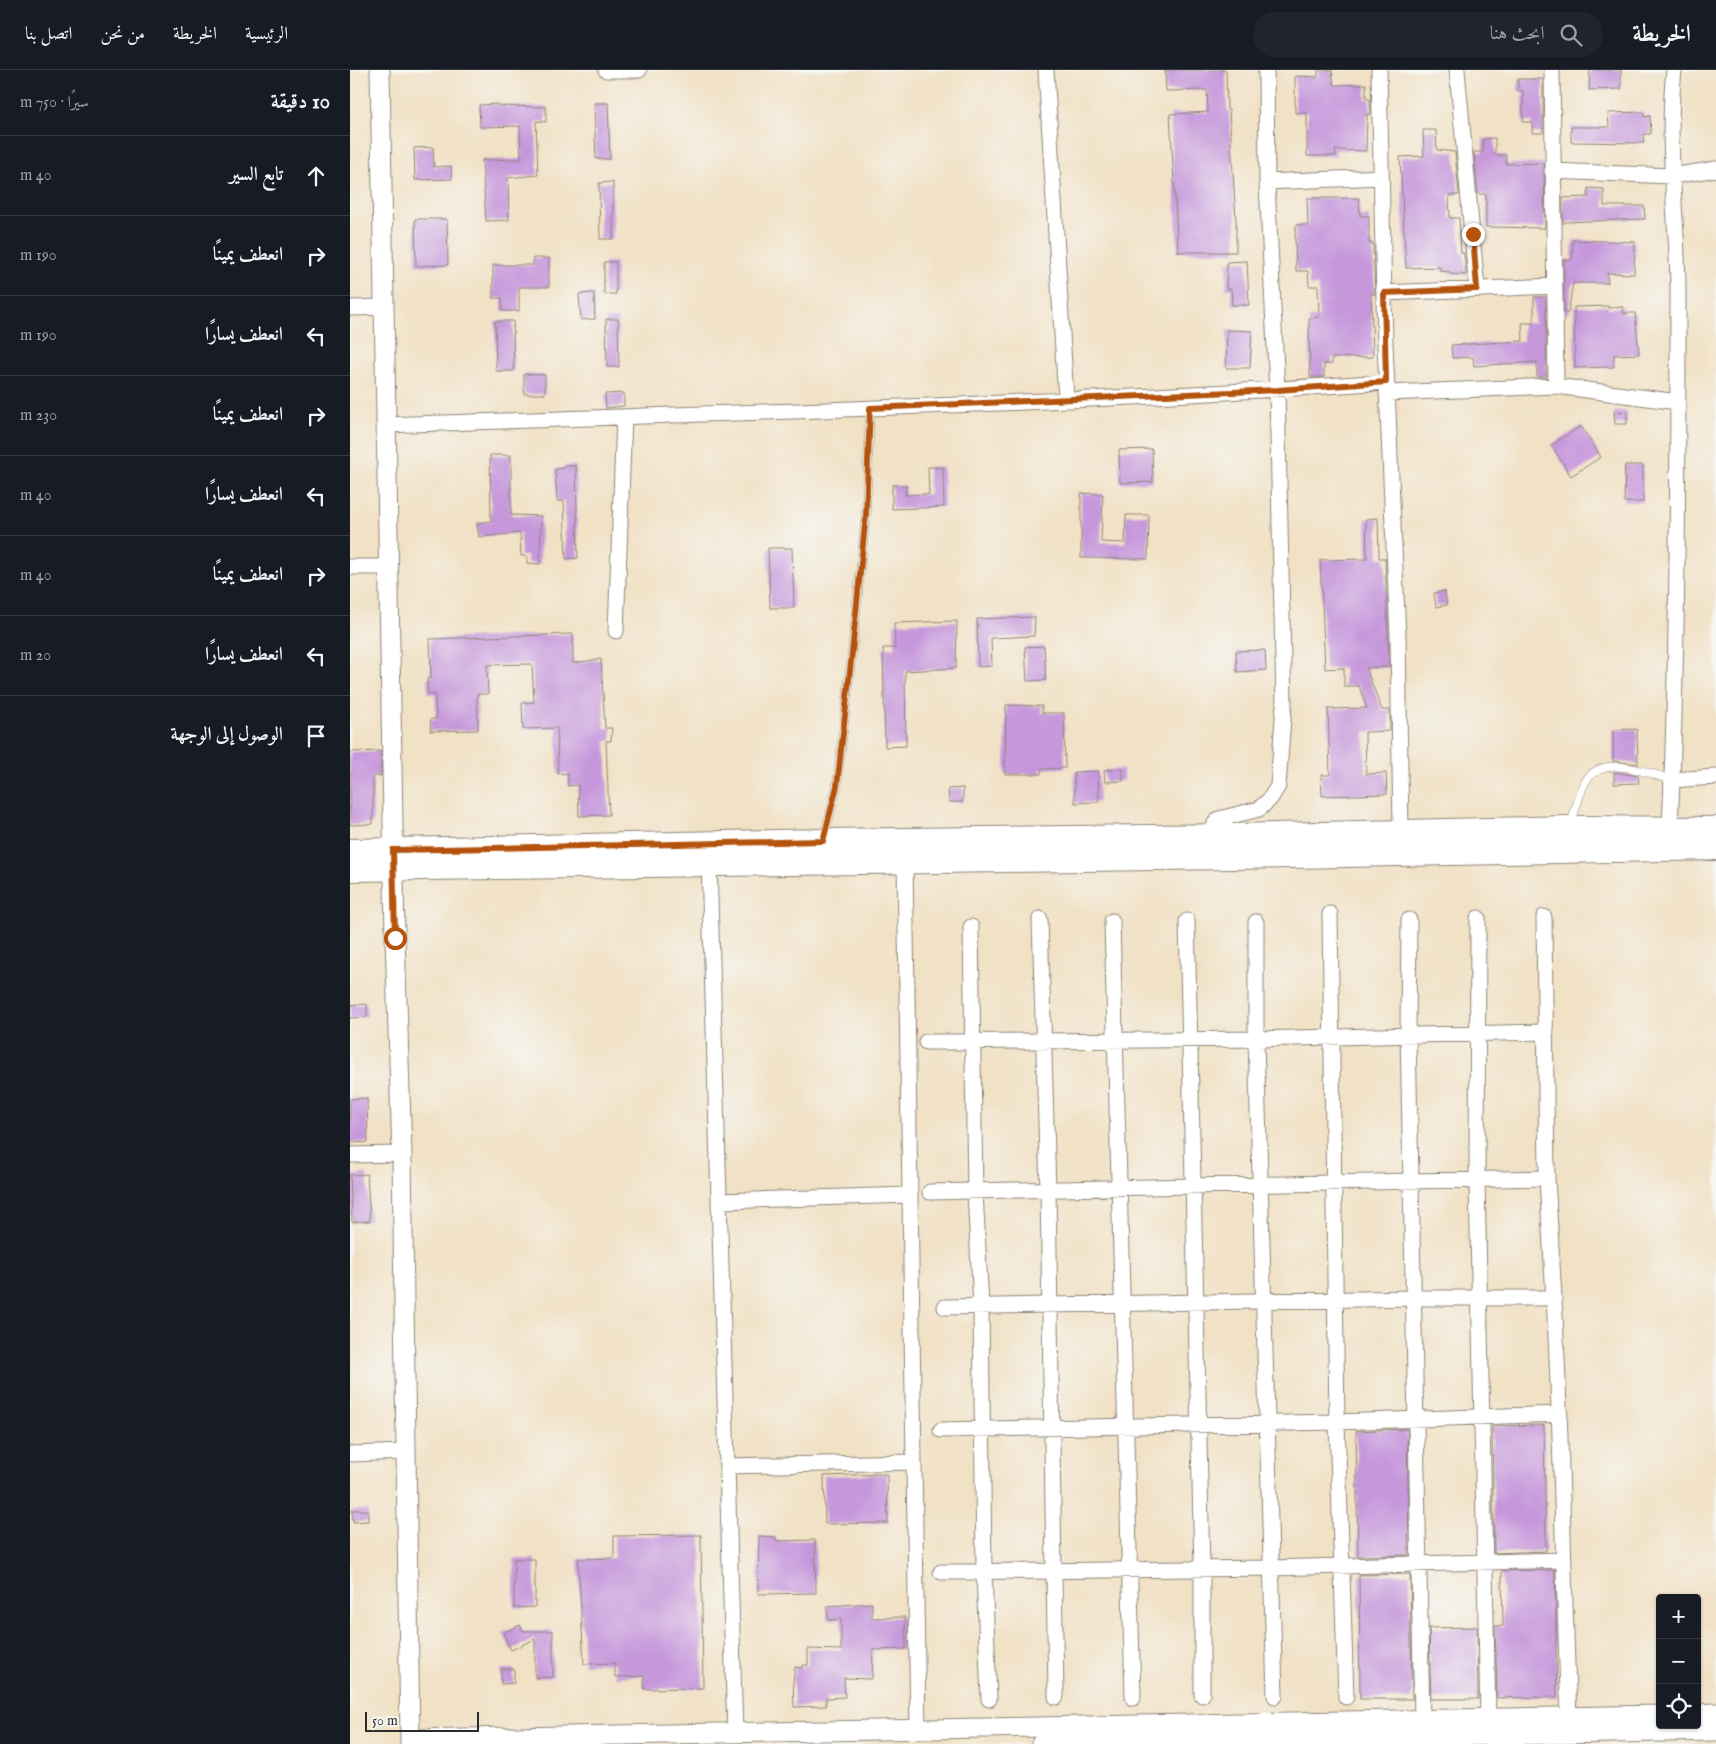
<!DOCTYPE html>
<html lang="ar">
<head>
<meta charset="utf-8">
<style>
  :root { --surface:#171b24; --page:#20242c; --text:#f1f3f6; --muted:#9ea1a6; --line:#363941 }
  body { margin:0; font-family:"IM FELL English",Amiri,serif; background:var(--page); color:var(--text); direction:rtl }
  .controls { position:absolute; right:15px; bottom:15px; display:grid; overflow:hidden; border-radius:5px; box-shadow:0 1px 4px #0004 }
  .controls button { width:45px; height:45px; display:grid; place-items:center; padding:0; border:0; border-bottom:1px solid var(--line); background:var(--surface); color:var(--text); font:25px sans-serif }
  .scale { position:absolute; left:15px; bottom:12px; width:114px; box-sizing:border-box; padding-left:5px; border:2px solid #2b2b2b; border-top:0; font-size:14px; line-height:18px; white-space:nowrap; color:#2b2b2b; -webkit-text-stroke:4px #f6f6f2; paint-order:stroke }
  .stop { position:absolute; width:15px; height:15px; margin:-11px; border:4px solid #b45309; border-radius:50%; background:#fff }
  .stop.end { background:#b45309; border-color:#fff; box-shadow:0 1px 5px #0008 }
  .list { margin:0; padding:0; list-style:none }
  h2 { display:flex; justify-content:space-between; align-items:center; height:65px; margin:0; padding:0 20px; font-size:21px }
  h2 small { font-size:16px; font-weight:400; color:var(--muted) }
  .list li { display:grid; grid-template-columns:32px 1fr auto; gap:15px; align-items:center; box-sizing:border-box; height:80px; padding:0 20px; border-top:1px solid var(--line) }
  .list b { display:block; font-size:19px; white-space:nowrap }
  .list em { font-size:16px; font-style:normal; color:var(--muted) }
  .icon { flex:none; width:28px; height:28px; fill:none; stroke:currentColor; stroke-width:2; stroke-linecap:round; stroke-linejoin:round }
  .map { position:relative; flex:none; width:1366px; height:1674px; overflow:hidden; direction:ltr }
  header { display:flex; align-items:center; gap:30px; box-sizing:border-box; height:70px; padding:0 25px; background:var(--surface); border-bottom:1px solid var(--line) }
  header strong { font-size:24px }
  nav { display:flex; gap:28px; margin-inline-start:auto; font-size:18px }
  .search { width:350px; height:45px; background:var(--page); display:flex; align-items:center; gap:12px; box-sizing:border-box; padding:0 18px; border-radius:28px; color:var(--muted); font-size:19px }
  main { display:flex }
  aside { flex:1; background:var(--surface) }
  .map>svg:first-child { display:block }
  .building { fill:#c698db }
  .lines { fill:none; stroke-linecap:round; stroke-linejoin:round }
  .service-casing { stroke:#8e8678; stroke-width:9 }
  .minor-casing { stroke:#8e8678; stroke-width:17 }
  .tertiary-casing { stroke:#8e8678; stroke-width:21 }
  .primary-casing { stroke:#8e8678; stroke-width:26 }
  .service { stroke:#fff; stroke-width:8 }
  .minor { stroke:#fff; stroke-width:15 }
  .tertiary { stroke:#fff; stroke-width:19 }
  .primary { stroke:#fff; stroke-width:24 }
  .route { stroke:#b45309; stroke-width:6 }
</style>
</head>
<body>
<header>
<strong>الخريطة</strong>
<div class="search"><svg class="icon" aria-label="search" viewBox="0 0 24 24"><circle cx="10" cy="10" r="6"/><path d="M15 15l6 6"/></svg>ابحث هنا</div>
<nav><a>الرئيسية</a><a>الخريطة</a><a>من نحن</a><a>اتصل بنا</a></nav>
</header>
<main>
<div class="map">
<svg width="1366" height="1674" viewBox="0 0 1366 1674">
  <rect width="100%" height="100%" fill="#f6f6f2"/>
  <filter id="ink" filterUnits="userSpaceOnUse"><feTurbulence type="fractalNoise" baseFrequency=".02" numOctaves="2"/><feDisplacementMap in="SourceGraphic" scale="10" xChannelSelector="R" yChannelSelector="G"/><feConvolveMatrix kernelMatrix="1 2 1 2 8 2 1 2 1" color-interpolation-filters="sRGB"/></filter>
  <filter id="wash" filterUnits="userSpaceOnUse"><feTurbulence type="fractalNoise" baseFrequency=".0096" numOctaves="4" result="noise"/><feDisplacementMap in="SourceGraphic" scale="20" xChannelSelector="R" yChannelSelector="G"/><feGaussianBlur stdDeviation="1.12" result="paint"/><feColorMatrix in="noise" values="0 0 0 0 0 0 0 0 0 0 0 0 0 0 0 0 0 1.4 0 .05"/><feComposite in="paint" operator="in"/></filter>
  <g filter="url(#wash)">
    <rect width="100%" height="100%" fill="#f1e1c5"/>
    <g id="blocks">
      <path class="building" d="M815,0H876L877,40H879L886,149V182H828L820,44L858,42L857,20L816,21Z
        M968,0H982L984,15L1016,14V29H1020L1021,44H1017L1016,81L985,80L986,86H957V43H945V6L968,7Z
        M1240,0H1271V19L1239,20Z
        M1168,9H1193V63H1182V52H1173V21H1168Z
        M244,33H258L260,89H246Z
        M148,34V36L196,37V52L186,51L188,105L158,108L159,150L136,151L132,90L171,89L170,56L130,57L129,35Z
        M1293,42L1294,47L1300,46L1301,64H1293L1294,73L1221,72V57H1259L1258,43Z
        M1073,60H1086L1087,80L1105,82L1109,125H1099L1100,148H1109L1111,183H1114L1116,205L1100,204V202L1090,201V197L1056,198L1050,87L1074,86Z
        M1145,68V85H1156V94L1194,93L1195,158L1136,157V126L1135,124H1128L1124,82H1133V69Z
        M83,77L84,97L101,96L102,109L65,110L64,78Z
        M263,112V169H250L249,113Z
        M1238,118L1254,119V136H1294L1295,149L1215,152L1213,154V128L1238,127Z
        M957,128H1009L1010,146H1019V173H1023L1025,224H1021L1023,287L982,288V294H974V307H960L959,248L969,247L968,216H959L958,201H946L945,167L946,155H958Z
        M65,149H97L98,195L66,196Z
        M1223,170L1285,172L1284,204L1257,203L1258,213H1223L1218,243H1214V190H1222Z
        M183,188H199V217H169V241H152V228H143V195H183Z
        M897,191L899,235H882L881,219H876L877,192Z
        M254,192H266V224H254Z
        M244,223L245,249L231,250L229,224Z
        M1184,227H1196V307H1187V292L1124,296L1123,287L1102,288L1101,275L1173,271L1172,253H1184Z
        M1258,236V238L1273,237V243H1285L1289,284L1264,285V297L1225,298L1224,237Z
        M256,249H268L269,297H257Z
        M145,251H163L164,301H146Z
        M877,260L902,261L900,298H876Z
        M174,304L195,305V324H174Z
        M274,323V336L256,338L255,324Z
        M1277,341V354H1265L1264,342Z
        M1231,356L1251,387L1221,406L1201,375Z
        M802,379L803,412L770,413L769,380Z
        M140,385H161V445L191,446L190,494L177,493V486H171L170,463L129,467L127,453L141,451Z
        M1275,395H1293V432H1274Z
        M214,396H226L228,488L216,489L214,431H207L205,399L214,398Z
        M578,397H593L594,437L542,439V415L556,416L555,425L579,424Z
        M731,423L753,424L751,472L775,473L776,445H799L798,489L731,488Z
        M1028,448L1029,488H1035L1039,597L1016,598L1032,640H1040V661L1015,662L1016,704L1036,703L1037,724L972,726L971,705H980L978,639L1017,638L1009,616H994V598L975,599L970,490L1017,489L1016,449Z
        M418,478H442L444,538H420Z
        M1095,521L1097,535L1086,537L1084,523Z
        M685,547L684,566L641,568L642,596L628,597L627,549Z
        M607,551L606,598L555,601L556,676L535,677L533,578H545L544,553Z
        M223,564V593L251,589L255,658H262L261,671H256L259,745L229,746L228,715L218,716V703L208,704L207,658L173,659L172,633L184,632L182,594L137,595L138,624H127L128,660L80,661L81,649H86L85,624H78L77,608H81L80,569Z
        M694,576L696,610L677,611L675,577Z
        M915,580L916,600L887,602L886,581Z
        M656,635L692,636V643H714L715,698L691,699V704H655Z
        M1287,659L1288,694L1263,691V660Z
        M31,681V706H23V754L0,755V682Z
        M773,699V711L755,712L754,700Z
        M748,701L749,732L725,733L724,702Z
        M1264,702L1288,706L1289,713L1264,714Z
        M613,718V732H599L598,719Z
        M17,934V947L0,948V935Z
        M17,1028L18,1072L0,1073V1029Z
        M17,1104L20,1151L2,1152L0,1105Z
        M1194,1355L1196,1481L1144,1483L1142,1356Z
        M1057,1359L1059,1485L1008,1486L1006,1361Z
        M537,1404L538,1453L475,1454L474,1406Z
        M2,1440H18V1451L3,1452Z
        M351,1465L353,1618L294,1619V1606L265,1607V1593L234,1594L228,1489L264,1488V1466Z
        M409,1466L426,1467V1471L465,1470L466,1523L408,1524Z
        M164,1489H185V1537L164,1538Z
        M1205,1500L1207,1627L1147,1628L1145,1556H1153L1152,1501Z
        M1060,1504L1062,1629H1010L1009,1505Z
        M522,1533V1548L555,1547L556,1579L523,1580L522,1609L494,1608L495,1627L476,1628V1636L444,1637L443,1612L445,1597L453,1598V1595H458V1579L491,1580V1549L478,1550L477,1536Z
        M170,1555L173,1561H203V1607L185,1608V1569L161,1580L153,1563Z
        M1127,1557L1128,1629H1081L1079,1558Z
        M151,1599H164V1613L151,1614Z"/>
    </g>
  </g>
  <g filter="url(#ink)">
    <use href="#blocks" fill-opacity="0" stroke="#8e8678" stroke-width="1"/>
    <g class="lines">
      <defs>
        <path id="service" d="M1221,754C1225,742 1230,719 1237,709C1256,684 1298,703 1322,710
          M474,768L487,716L501,592L516,444L520,338"/>
        <path id="minor" d="M256,0H289
          M696,0L716,329
          M1029,0L1035,274L1048,567L1051,762
          M1107,0L1127,219
          M1202,0L1206,316
          M1202,101L1322,106L1366,99
          M917,112L1031,107
          M1034,223L1204,216
          M0,238L35,237
          M1037,323L1206,316L1328,332
          M37,355C370,343 704,335 1036,312
          M0,497H40
          M266,561L274,347
          M1322,710L1366,707
          M1320,758C1328,578 1328,397 1328,217C1327,145 1316,73 1324,0
          M865,773V753L869,749L909,739L920,729L928,716L934,635L927,320L917,112L916,0
          M555,791L568,1660
          M359,793L385,1663
          M980,844L987,1352L996,1627
          M1194,847L1197,1108L1204,1228
          M1128,848L1127,1110L1138,1649
          M690,849L698,1120L706,1627
          M1059,850L1058,964L1072,1650
          M762,851L783,1628
          M837,851L852,1499V1625
          M906,852V969L925,1626
          M621,857L625,1122L631,1236L634,1502L639,1629
          M576,972L906,969L1196,962
          M0,1085L52,1084
          M580,1122L1197,1108
          M369,1131L560,1125
          M595,1237L1063,1228H1204C1212,1367 1213,1507 1219,1646
          M591,1360L987,1352L1210,1344
          M0,1384L56,1382
          M377,1396L564,1392
          M591,1502L921,1498L1213,1490"/>
        <path id="tertiary" d="M30,0L45,868L52,1084L60,1674
          M1347,1644L1366,1643
          M60,1669L1310,1645
          M691,1674L1366,1661"/>
        <path id="primary" d="M0,781L473,771L881,766L1220,758L1366,759
          M0,799L881,787L1366,778"/>
      </defs>
      <use href="#service" class="service-casing"/>
      <use href="#minor" class="minor-casing"/>
      <use href="#tertiary" class="tertiary-casing"/>
      <use href="#primary" class="primary-casing"/>
      <use href="#service" class="service"/>
      <use href="#minor" class="minor"/>
      <use href="#tertiary" class="tertiary"/>
      <use href="#primary" class="primary"/>
    </g>
  </g>
  <g class="lines" filter="url(#ink)">
    <path class="route" d="M45,868L43,780L473,771L487,716L501,592L516,444L520,338L928,320L1036,312L1034,223L1127,219L1123,164"/>
  </g>
</svg>
<div class="controls">
<button>+</button>
<button>−</button>
<button><svg class="icon" aria-label="locate" viewBox="0 0 24 24"><circle cx="12" cy="12" r="6"/><path d="M12 2v4M12 18v4M2 12h4M18 12h4"/></svg></button>
</div>
<div class="scale">50 m</div>
<div class="stop" style="left:45px;top:868px"></div>
<div class="stop end" style="left:1123px;top:164px"></div>
</div>
<aside>
<h2>10 دقيقة<small>سيرًا · 750 m</small></h2>
<ul class="list">
<li><svg class="icon" aria-label="ahead" viewBox="0 0 24 24"><path d="M12 20V5M6 11l6-6 6 6"/></svg><div><b>تابع السير</b></div><em>40 m</em></li>
<li><svg class="icon" aria-label="right" viewBox="0 0 24 24"><path d="M7 20v-9h11M14 6l5 5-5 5"/></svg><div><b>انعطف يمينًا</b></div><em>190 m</em></li>
<li><svg class="icon" aria-label="left" viewBox="0 0 24 24"><path d="M17 20v-9H6M10 6l-5 5 5 5"/></svg><div><b>انعطف يسارًا</b></div><em>190 m</em></li>
<li><svg class="icon" aria-label="right" viewBox="0 0 24 24"><path d="M7 20v-9h11M14 6l5 5-5 5"/></svg><div><b>انعطف يمينًا</b></div><em>230 m</em></li>
<li><svg class="icon" aria-label="left" viewBox="0 0 24 24"><path d="M17 20v-9H6M10 6l-5 5 5 5"/></svg><div><b>انعطف يسارًا</b></div><em>40 m</em></li>
<li><svg class="icon" aria-label="right" viewBox="0 0 24 24"><path d="M7 20v-9h11M14 6l5 5-5 5"/></svg><div><b>انعطف يمينًا</b></div><em>40 m</em></li>
<li><svg class="icon" aria-label="left" viewBox="0 0 24 24"><path d="M17 20v-9H6M10 6l-5 5 5 5"/></svg><div><b>انعطف يسارًا</b></div><em>20 m</em></li>
<li><svg class="icon" aria-label="arrive" viewBox="0 0 24 24"><path d="M6 21V4h12l-3 4 3 4H6"/></svg><div><b>الوصول إلى الوجهة</b></div></li>
</ul>
</aside>
</main>
</body>
</html>
